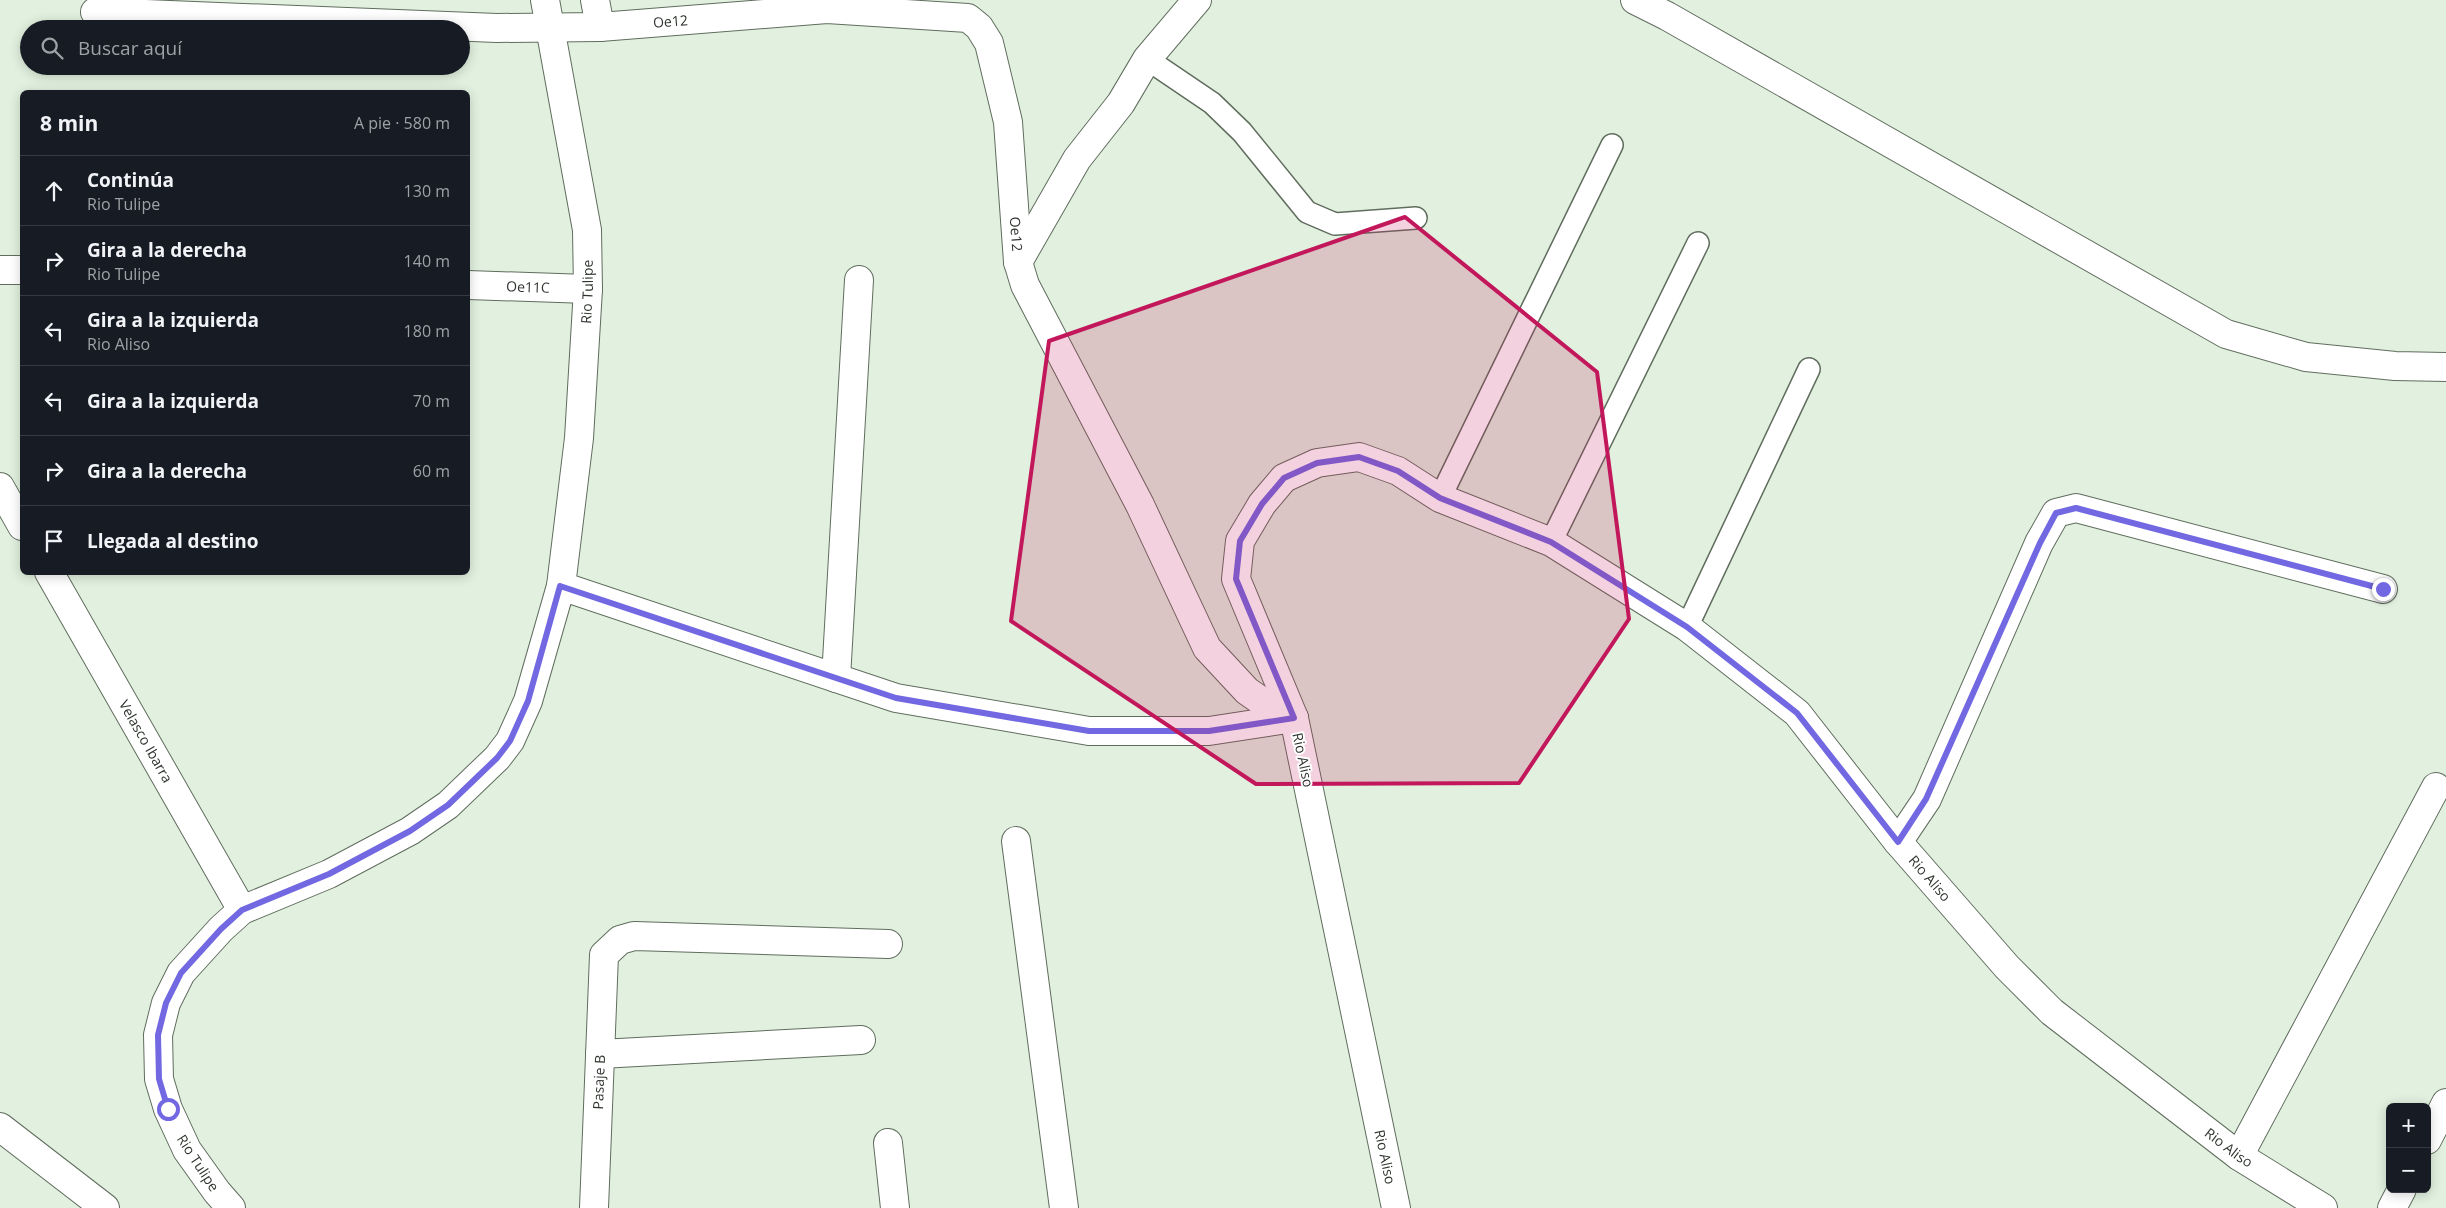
<!DOCTYPE html>
<html lang="es">
<head>
<meta charset="utf-8">
<style>
  :root { --surface:#171b24; --page:#242831; --text:#f1f3f6; --muted:#9ea1a6; --line:#363941 }
  body { margin:0; font-family:"Open Sans",sans-serif; background:var(--page); color:var(--text) }
  .controls { position:absolute; right:15px; bottom:15px; display:grid; overflow:hidden; border-radius:8px; box-shadow:0 2px 12px #0003 }
  .controls button { width:45px; height:45px; display:grid; place-items:center; padding:0; border:0; border-bottom:1px solid var(--line); background:var(--surface); color:var(--text); font:25px sans-serif }
  .stop { position:absolute; width:15px; height:15px; margin:-11px; border:4px solid #7268e2; border-radius:50%; background:#fff }
  .stop.end { background:#7268e2; border-color:#fff; box-shadow:0 1px 5px #0008 }
  .list { margin:0; padding:0; list-style:none }
  h2 { display:flex; justify-content:space-between; align-items:center; height:65px; margin:0; padding:0 20px; font-size:21px }
  h2 small { font-size:16px; font-weight:400; color:var(--muted) }
  .list li { display:grid; grid-template-columns:32px 1fr auto; gap:15px; align-items:center; box-sizing:border-box; height:70px; padding:0 20px; border-top:1px solid var(--line) }
  .list b { display:block; font-size:19px; white-space:nowrap }
  .list p { margin:0; font-size:16px; white-space:nowrap; color:var(--muted) }
  .list em { font-size:16px; font-style:normal; color:var(--muted) }
  .icon { flex:none; width:28px; height:28px; fill:none; stroke:currentColor; stroke-width:2; stroke-linecap:round; stroke-linejoin:round }
  .map { position:relative; flex:none; width:2446px; height:1208px; overflow:hidden }
  .search { position:absolute; background:var(--surface); box-shadow:0 2px 12px #0003; left:20px; top:20px; width:450px; height:55px; display:flex; align-items:center; gap:12px; box-sizing:border-box; padding:0 18px; border-radius:28px; color:var(--muted); font-size:19px }
  .panel { position:absolute; background:var(--surface); box-shadow:0 2px 12px #0003; left:20px; top:90px; width:450px; height:485px; border-radius:8px }
  .map>svg:first-child { display:block }
  .lines { fill:none; stroke-linecap:round; stroke-linejoin:round }
  .service-casing { stroke:#606d5e; stroke-width:24 }
  .minor-casing { stroke:#606d5e; stroke-width:30 }
  .secondary-casing { stroke:#606d5e; stroke-width:30 }
  .service { stroke:#fff; stroke-width:21 }
  .minor { stroke:#fff; stroke-width:28 }
  .secondary { stroke:#fff; stroke-width:28 }
  .route { stroke:#7268e2; stroke-width:6 }
  .marked { fill:#c2185b; fill-opacity:0.2; stroke:#c2185b; stroke-width:4; stroke-linejoin:round }
  .labels { text-anchor:middle; stroke-width:4; stroke-linejoin:round; paint-order:stroke }
  .street-label { font-size:14px; fill:#2f352e; stroke:#fff }
</style>
</head>
<body>
<div class="map">
<svg width="2446" height="1208" viewBox="0 0 2446 1208">
  <rect width="100%" height="100%" fill="#e2f1df"/>
  <g class="lines">
    <defs>
      <path id="service" d="M1147,59L1212,103L1242,132L1307,212L1335,224L1416,218
        M1440,498L1612,145
        M1551,542L1698,243
        M1687,627L1809,369"/>
      <g id="minor">
        <path d="M595,0L600,27"/>
        <path d="M1635,0L1667,16L2226,334L2306,357L2395,366L2446,367"/>
        <path id="s1" d="M95,12L497,28L600,27L827,9L968,18L979,27L989,43L1008,122L1018,262L1025,285L1140,505L1207,648L1247,691L1280,714L1294,718"/>
        <path d="M1018,262L1077,159L1121,103L1147,59L1197,0"/>
        <path d="M0,270H22"/>
        <path id="s2" d="M468,285L588,289"/>
        <path d="M0,487L22,526"/>
        <path id="s3" d="M49,572L242,910"/>
        <path d="M561,586L896,698L1089,731H1209L1294,718"/>
        <path d="M836,678L859,280"/>
        <path d="M1016,841L1064,1208"/>
        <path d="M1898,842L1927,799L2039,543L2056,513L2076,508L2383,589"/>
        <path d="M600,1054L861,1040"/>
        <path d="M0,1127L105,1208"/>
        <path d="M2427,1140L2446,1103"/>
        <path d="M888,1143L895,1208"/>
        <path d="M2239,1156L2436,787"/>
        <path id="s4" d="M594,1208L604,955L620,940L634,936L888,944"/>
        <path id="s5" d="M1396,1208L1294,718L1236,579L1240,541L1262,504L1284,478L1317,463L1359,457L1398,471L1440,498L1551,542L1687,627L1797,713L1898,842L2007,967L2052,1012L2239,1156L2323,1208"/>
        <path d="M2392,1208L2402,1189"/>
      </g>
      <g id="secondary">
        <path id="s6" d="M231,1208L217,1192L187,1150L168,1109L159,1079L158,1035L166,1003L181,973L221,929L242,910L329,874L410,831L448,805L497,758L510,741L528,701L561,586L579,438L588,289L587,230L545,0"/>
      </g>
    </defs>
    <use href="#service" class="service-casing"/>
    <use href="#minor" class="minor-casing"/>
    <use href="#secondary" class="secondary-casing"/>
    <use href="#service" class="service"/>
    <use href="#minor" class="minor"/>
    <use href="#secondary" class="secondary"/>
  </g>
  <g class="lines">
    <path class="route" d="M168,1109L159,1079L158,1035L166,1003L181,973L221,929L242,910L329,874L410,831L448,805L497,758L510,741L528,701L560,586L896,698L1089,731H1209L1294,718L1236,579L1240,541L1262,504L1284,478L1317,463L1359,457L1398,471L1440,498L1551,542L1687,627L1797,713L1898,842L1926,799L2040,543L2056,513L2076,508L2383,589"/>
  </g>
  <path class="marked" d="M1405,217L1597,372L1629,619L1519,783L1256,784L1011,621L1049,341Z"/>
  <g class="labels">
    <g class="street-label">
      <text dy="5" stroke="none"><textPath href="#s1" startOffset="576">Oe12</textPath></text>
      <text dy="5" stroke="none"><textPath href="#s1" startOffset="1101">Oe12</textPath></text>
      <text dy="5" stroke="none"><textPath href="#s2" startOffset="60">Oe11C</textPath></text>
      <text dy="5" stroke="none"><textPath href="#s6" startOffset="1128">Rio Tulipe</textPath></text>
      <text dy="5" stroke="none"><textPath href="#s3" startOffset="195">Velasco Ibarra</textPath></text>
      <text transform="translate(1303 760) rotate(78)" y="5">Rio Aliso</text>
      <text dy="5" stroke="none"><textPath href="#s5" startOffset="1568">Rio Aliso</textPath></text>
      <text dy="5" stroke="none"><textPath href="#s4" startOffset="126">Pasaje B</textPath></text>
      <text dy="5" stroke="none"><textPath href="#s5" startOffset="1972">Rio Aliso</textPath></text>
      <text transform="translate(1385 1157) rotate(78)" y="5">Rio Aliso</text>
      <text transform="translate(198 1163) rotate(57)" y="5">Rio Tulipe</text>
    </g>
  </g>
</svg>
<div class="controls">
<button>+</button>
<button>−</button>
</div>
<div class="stop" style="left:168px;top:1109px"></div>
<div class="stop end" style="left:2383px;top:589px"></div>
<div class="search"><svg class="icon" aria-label="search" viewBox="0 0 24 24"><circle cx="10" cy="10" r="6"/><path d="M15 15l6 6"/></svg>Buscar aquí</div>
<section class="panel">
<h2>8 min<small>A pie · 580 m</small></h2>
<ul class="list">
<li><svg class="icon" aria-label="ahead" viewBox="0 0 24 24"><path d="M12 20V5M6 11l6-6 6 6"/></svg><div><b>Continúa</b><p>Rio Tulipe</p></div><em>130 m</em></li>
<li><svg class="icon" aria-label="right" viewBox="0 0 24 24"><path d="M7 20v-9h11M14 6l5 5-5 5"/></svg><div><b>Gira a la derecha</b><p>Rio Tulipe</p></div><em>140 m</em></li>
<li><svg class="icon" aria-label="left" viewBox="0 0 24 24"><path d="M17 20v-9H6M10 6l-5 5 5 5"/></svg><div><b>Gira a la izquierda</b><p>Rio Aliso</p></div><em>180 m</em></li>
<li><svg class="icon" aria-label="left" viewBox="0 0 24 24"><path d="M17 20v-9H6M10 6l-5 5 5 5"/></svg><div><b>Gira a la izquierda</b></div><em>70 m</em></li>
<li><svg class="icon" aria-label="right" viewBox="0 0 24 24"><path d="M7 20v-9h11M14 6l5 5-5 5"/></svg><div><b>Gira a la derecha</b></div><em>60 m</em></li>
<li><svg class="icon" aria-label="arrive" viewBox="0 0 24 24"><path d="M6 21V4h12l-3 4 3 4H6"/></svg><div><b>Llegada al destino</b></div></li>
</ul>
</section>
</div>
</body>
</html>
